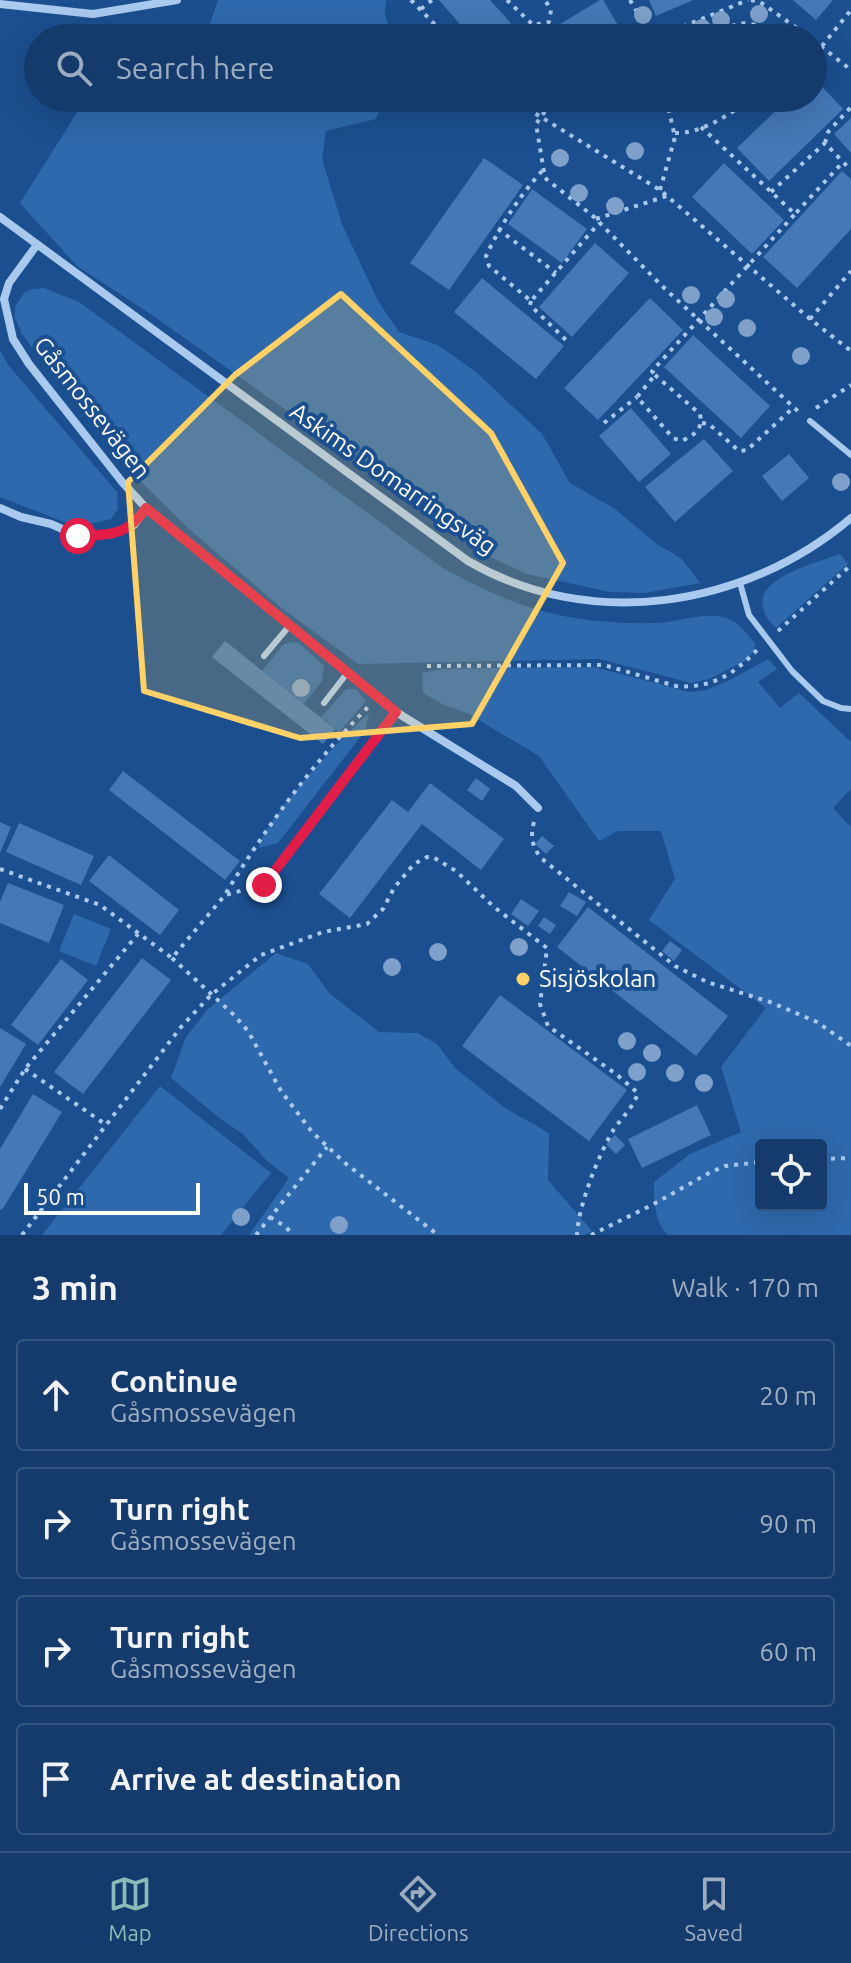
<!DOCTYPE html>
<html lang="en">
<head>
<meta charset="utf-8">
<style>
  :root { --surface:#143b6b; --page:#214673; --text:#f1f3f6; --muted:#9dadc1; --line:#33557e; --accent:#8bbbb9 }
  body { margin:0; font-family:Ubuntu,sans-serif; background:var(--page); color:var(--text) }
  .controls { position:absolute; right:24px; bottom:24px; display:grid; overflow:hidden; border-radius:8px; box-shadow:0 8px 32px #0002 }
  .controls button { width:72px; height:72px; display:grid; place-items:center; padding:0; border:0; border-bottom:2px solid var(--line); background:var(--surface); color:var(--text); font:40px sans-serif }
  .scale { position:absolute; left:24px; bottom:20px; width:176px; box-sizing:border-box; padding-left:8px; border:4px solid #fff; border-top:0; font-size:22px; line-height:28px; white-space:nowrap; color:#fff; -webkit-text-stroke:6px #1b4f8f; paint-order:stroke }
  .stop { position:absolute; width:24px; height:24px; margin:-18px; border:6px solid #e11d48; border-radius:50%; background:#fff }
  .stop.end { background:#e11d48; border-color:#fff; box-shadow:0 2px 8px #0008 }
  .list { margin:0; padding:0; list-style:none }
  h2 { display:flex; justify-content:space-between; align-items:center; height:104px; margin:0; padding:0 32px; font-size:34px }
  h2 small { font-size:26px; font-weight:400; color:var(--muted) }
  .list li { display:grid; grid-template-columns:52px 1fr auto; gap:24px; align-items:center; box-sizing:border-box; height:112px; margin:0 16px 16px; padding:0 16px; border:2px solid var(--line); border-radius:8px }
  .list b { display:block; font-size:30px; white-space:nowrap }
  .list p { margin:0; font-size:26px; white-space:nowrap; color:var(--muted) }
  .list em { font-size:26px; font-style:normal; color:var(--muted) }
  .icon { flex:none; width:44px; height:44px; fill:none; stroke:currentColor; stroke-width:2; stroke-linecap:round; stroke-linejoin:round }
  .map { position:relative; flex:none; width:851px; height:1235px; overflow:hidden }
  .search { position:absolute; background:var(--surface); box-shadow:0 8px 32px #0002; left:24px; right:24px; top:24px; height:88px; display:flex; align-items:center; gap:20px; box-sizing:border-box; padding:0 28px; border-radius:44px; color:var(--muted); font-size:30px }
  .sheet { height:616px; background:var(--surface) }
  nav { display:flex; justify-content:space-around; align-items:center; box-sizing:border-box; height:112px; border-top:2px solid var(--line); background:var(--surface); font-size:22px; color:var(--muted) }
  nav a { display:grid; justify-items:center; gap:4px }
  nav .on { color:var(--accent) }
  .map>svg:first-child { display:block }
  .green { fill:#2e69ad; fill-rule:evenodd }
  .building { fill:#4478b7 }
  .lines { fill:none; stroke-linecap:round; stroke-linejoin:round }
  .path { stroke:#a9c9ee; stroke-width:4; stroke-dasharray:4 6; stroke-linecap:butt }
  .lane { stroke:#a9c9ee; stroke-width:6 }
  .street { stroke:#a9c9ee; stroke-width:8 }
  .tree { fill:#7ea0ca }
  .route { stroke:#e11d48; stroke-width:10 }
  .marked { fill:#ffd166; fill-opacity:0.2; stroke:#ffd166; stroke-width:6; stroke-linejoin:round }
  .poi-dot { fill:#ffd166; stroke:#1b4f8f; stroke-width:3 }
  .labels { text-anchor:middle; stroke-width:8; stroke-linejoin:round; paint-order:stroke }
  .street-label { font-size:24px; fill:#fff; stroke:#1b4f8f }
  .poi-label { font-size:24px; fill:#fff; stroke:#1b4f8f; text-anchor:start }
</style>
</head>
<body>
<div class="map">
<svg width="851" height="1235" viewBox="0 0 851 1235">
  <rect width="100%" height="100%" fill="#1b4f8f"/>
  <path class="green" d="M218,0H386L385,12L391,38H205Z
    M748,27L767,33L770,38H722L736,29Z
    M86,98H386L376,119L326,131L322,159L342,224L378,301L399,332L438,345L476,372L542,434L570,483L615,509L657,544L682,559L700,583L645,593L610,592L527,574L477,551L290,413L152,315L77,266L20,203Z
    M44,288L79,302L443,568C487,592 525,610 575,618C601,622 627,624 654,623C677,623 712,608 733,621C741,625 748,636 755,643L754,651L745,661L709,679L691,683L600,659L358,664L279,606L189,529L123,464L51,374L22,334L15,318V307L24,293L32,289Z
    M0,350L9,366L117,492L118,509L111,519L77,527L0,497Z
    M840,554L848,564L776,628C731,584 809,565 840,554Z
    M291,642L299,643L324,666L322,681L304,704L262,671L283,645Z
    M768,659L777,669L758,682L780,708L799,693L851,742V789L833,808L851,827V1235H668C654,1222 654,1200 654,1182L690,1154L741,1132L721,1067L766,1008L649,920L675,879L661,831H618L599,841L539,756L467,713L442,704L423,693L422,673L442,669L594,667L690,692L706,690L730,680ZM761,1145H821V1205H761Z
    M346,689H356L366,701L339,732L321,717Z
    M369,713L365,731L278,843L259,848C261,822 347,732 369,713Z
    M74,914L111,929L96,966L59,951Z
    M276,953L308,964L329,993L379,1032L417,1033L437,1044L455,1068L505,1108L549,1133L548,1180L592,1231L585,1235H249L289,1178L266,1160L243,1134L222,1120L171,1078L186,1037L207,1010Z
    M160,1086L271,1173L221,1235H42Z"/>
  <path class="building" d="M439,0H490L511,23L495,38H472Z
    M600,0H603L621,30L609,38H537Z
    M649,0H693L656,16Z
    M793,0H833L816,20Z
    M813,77L843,109L769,181L737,148L789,98H813Z
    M851,118V153L834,134Z
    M484,158L523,185L449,290L410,263Z
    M724,163L784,220L752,254L692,197Z
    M842,171L851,179V229L797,288L763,257Z
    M532,189L587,229L562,263L508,224Z
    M595,243L629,273L572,337L539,307Z
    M482,278L564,346L536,379L454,312Z
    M650,298L683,330L598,420L564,388Z
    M693,335L770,406L741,438L664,367Z
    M631,408L671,454L639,482L599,436Z
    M704,439L733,471L675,522L645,487Z
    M789,454L809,478L782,501L762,476Z
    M225,641L335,729L323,744L212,657Z
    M123,771L240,861L225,880L109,790Z
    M476,778L490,789L482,801L467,790Z
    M430,783L504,839L481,870L422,824L350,918L319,894L392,800L408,812Z
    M0,822L11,827L0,853Z
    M19,823L94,856L81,885L6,852Z
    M542,836L554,846L546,854L535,844Z
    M109,855L179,910L160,935L89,881Z
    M8,883L64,905L49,943L0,923V902Z
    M569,892L586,902L577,916L560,906Z
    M521,899L539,911L528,926L511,914Z
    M588,907L728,1016L696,1056L557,947Z
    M544,917L556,925L550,934L538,926Z
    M670,941L682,950L674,961L662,951Z
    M142,958L171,980L83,1094L54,1072Z
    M61,959L88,980L38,1045L11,1025Z
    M500,995L627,1090L589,1141L462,1046Z
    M0,1028L26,1044L0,1087Z
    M33,1094L62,1112L2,1210L0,1209V1149Z
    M697,1105L711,1135L642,1168L628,1139Z
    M615,1135L625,1145L616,1154L606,1144Z"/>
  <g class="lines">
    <path class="path" d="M411,0L448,38
      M507,0L533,25L549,22L551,10L545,0
      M630,0L652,38
      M751,0L760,2L811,38
      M421,9L432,0
      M655,38L748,0
      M716,38C733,17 758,20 776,38
      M813,40L851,70
      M822,46L851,10
      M510,98L660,190L810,319L851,351
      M559,98L551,103L536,124L545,178L593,216L662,286L800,413
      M670,110L694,98
      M701,127L795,214L843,162L851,170
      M675,133C700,134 732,114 751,98
      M825,143L828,132L851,107
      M542,171C519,197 501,224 486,256L489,266L531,301L599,223
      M660,190L675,137L666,98
      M771,192L825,143L843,162
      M596,219L667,196
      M498,229L556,273
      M531,301L530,305L567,341
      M810,319L851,271
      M655,375L700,414C703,430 695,434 682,441L673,438L637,397L655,375L652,371L795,214
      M816,408L851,385
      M604,423L637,397
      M702,423L709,424L739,451L747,450L793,408
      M778,631L851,565
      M427,666L604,665L676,686C711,689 734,674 757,650
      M534,822C530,837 532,846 541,858L675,966L707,982L770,1002L817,1022L851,1046
      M0,869L100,905L172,958L225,895L251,888
      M226,893C267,826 312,764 368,707
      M172,958L234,1015L248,1031L281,1091L312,1132L345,1163L438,1235
      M25,1069L105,1124
      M0,1109L25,1069L138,934
      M821,1159L851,1158
      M270,1217L286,1227L293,1235
      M22,1235L181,1027L211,995L261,955L323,932L367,924L383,909L394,888L414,864L427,857H433L456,871L494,907L547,948L540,1004L548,1026L616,1074L638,1093C633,1108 622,1117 614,1129C599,1153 578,1207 577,1235
      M256,1235L327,1147
      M591,1235L652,1205L709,1173L725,1166L761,1162"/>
    <path class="lane" d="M810,421L851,455
      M740,583L749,615L792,671L823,701L841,708L851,709
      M264,656L290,625
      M324,703L348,672"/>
    <path class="street" d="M0,4L93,14L177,0
      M0,217L468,561C590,632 745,608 851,518
      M36,246L9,283L4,299L13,339L29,364L123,483L146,508L396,712L516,786L538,808
      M0,508L21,517L51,524L78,536L112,534L134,525L146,508
      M264,885L396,712"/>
  </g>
  <g class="tree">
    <circle cx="759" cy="14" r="9"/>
    <circle cx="643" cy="15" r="9"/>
    <circle cx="721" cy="20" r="9"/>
    <circle cx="702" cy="28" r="9"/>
    <circle cx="635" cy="151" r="9"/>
    <circle cx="560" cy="158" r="9"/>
    <circle cx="579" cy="193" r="9"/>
    <circle cx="615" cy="206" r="9"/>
    <circle cx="691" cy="295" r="9"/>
    <circle cx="726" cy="299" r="9"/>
    <circle cx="714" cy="317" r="9"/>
    <circle cx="747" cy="328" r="9"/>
    <circle cx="801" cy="356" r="9"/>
    <circle cx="841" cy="482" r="9"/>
    <circle cx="301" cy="688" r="9"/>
    <circle cx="519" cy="947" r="9"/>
    <circle cx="438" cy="952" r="9"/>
    <circle cx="392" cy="967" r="9"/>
    <circle cx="627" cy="1041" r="9"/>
    <circle cx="652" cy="1053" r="9"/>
    <circle cx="637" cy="1072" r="9"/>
    <circle cx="675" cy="1073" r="9"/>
    <circle cx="704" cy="1083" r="9"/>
    <circle cx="241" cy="1217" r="9"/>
    <circle cx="339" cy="1225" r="9"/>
  </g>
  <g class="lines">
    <path class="route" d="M78,536C111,534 126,537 146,508L396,712L264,885"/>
  </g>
  <path class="marked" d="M341,294L491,433L563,563L472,724L300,738L144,691L128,482L235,375Z"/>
  <circle class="poi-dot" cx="523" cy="979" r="8"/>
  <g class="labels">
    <g class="street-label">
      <text transform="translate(92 408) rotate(52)" y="8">Gåsmossevägen</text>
      <text transform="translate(393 479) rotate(35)" y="8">Askims Domarringsväg</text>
    </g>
    <g class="poi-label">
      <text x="539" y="987">Sisjöskolan</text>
    </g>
  </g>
</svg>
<div class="controls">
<button><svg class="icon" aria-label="locate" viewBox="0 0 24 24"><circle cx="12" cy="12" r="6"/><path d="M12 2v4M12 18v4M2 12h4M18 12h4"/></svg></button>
</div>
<div class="scale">50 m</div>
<div class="stop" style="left:78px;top:536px"></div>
<div class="stop end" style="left:264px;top:885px"></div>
<div class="search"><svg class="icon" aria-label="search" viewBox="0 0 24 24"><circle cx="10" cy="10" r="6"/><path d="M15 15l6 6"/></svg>Search here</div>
</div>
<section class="sheet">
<h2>3 min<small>Walk · 170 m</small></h2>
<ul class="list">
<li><svg class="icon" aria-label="ahead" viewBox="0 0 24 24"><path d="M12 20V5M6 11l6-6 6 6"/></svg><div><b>Continue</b><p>Gåsmossevägen</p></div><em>20 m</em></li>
<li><svg class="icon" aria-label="right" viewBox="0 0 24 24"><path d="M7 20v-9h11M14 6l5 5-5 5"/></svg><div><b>Turn right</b><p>Gåsmossevägen</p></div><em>90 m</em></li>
<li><svg class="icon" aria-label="right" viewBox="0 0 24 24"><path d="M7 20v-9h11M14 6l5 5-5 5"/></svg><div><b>Turn right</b><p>Gåsmossevägen</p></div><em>60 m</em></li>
<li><svg class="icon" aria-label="arrive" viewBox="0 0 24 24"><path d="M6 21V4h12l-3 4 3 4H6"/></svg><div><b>Arrive at destination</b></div></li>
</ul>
</section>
<nav>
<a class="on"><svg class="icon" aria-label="map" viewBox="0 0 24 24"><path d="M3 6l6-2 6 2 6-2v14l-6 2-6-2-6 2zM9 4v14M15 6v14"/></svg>Map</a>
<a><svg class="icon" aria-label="directions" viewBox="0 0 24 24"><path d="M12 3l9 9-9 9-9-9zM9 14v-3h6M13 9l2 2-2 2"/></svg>Directions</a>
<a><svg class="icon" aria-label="saved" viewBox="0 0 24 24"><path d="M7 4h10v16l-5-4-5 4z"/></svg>Saved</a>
</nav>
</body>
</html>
